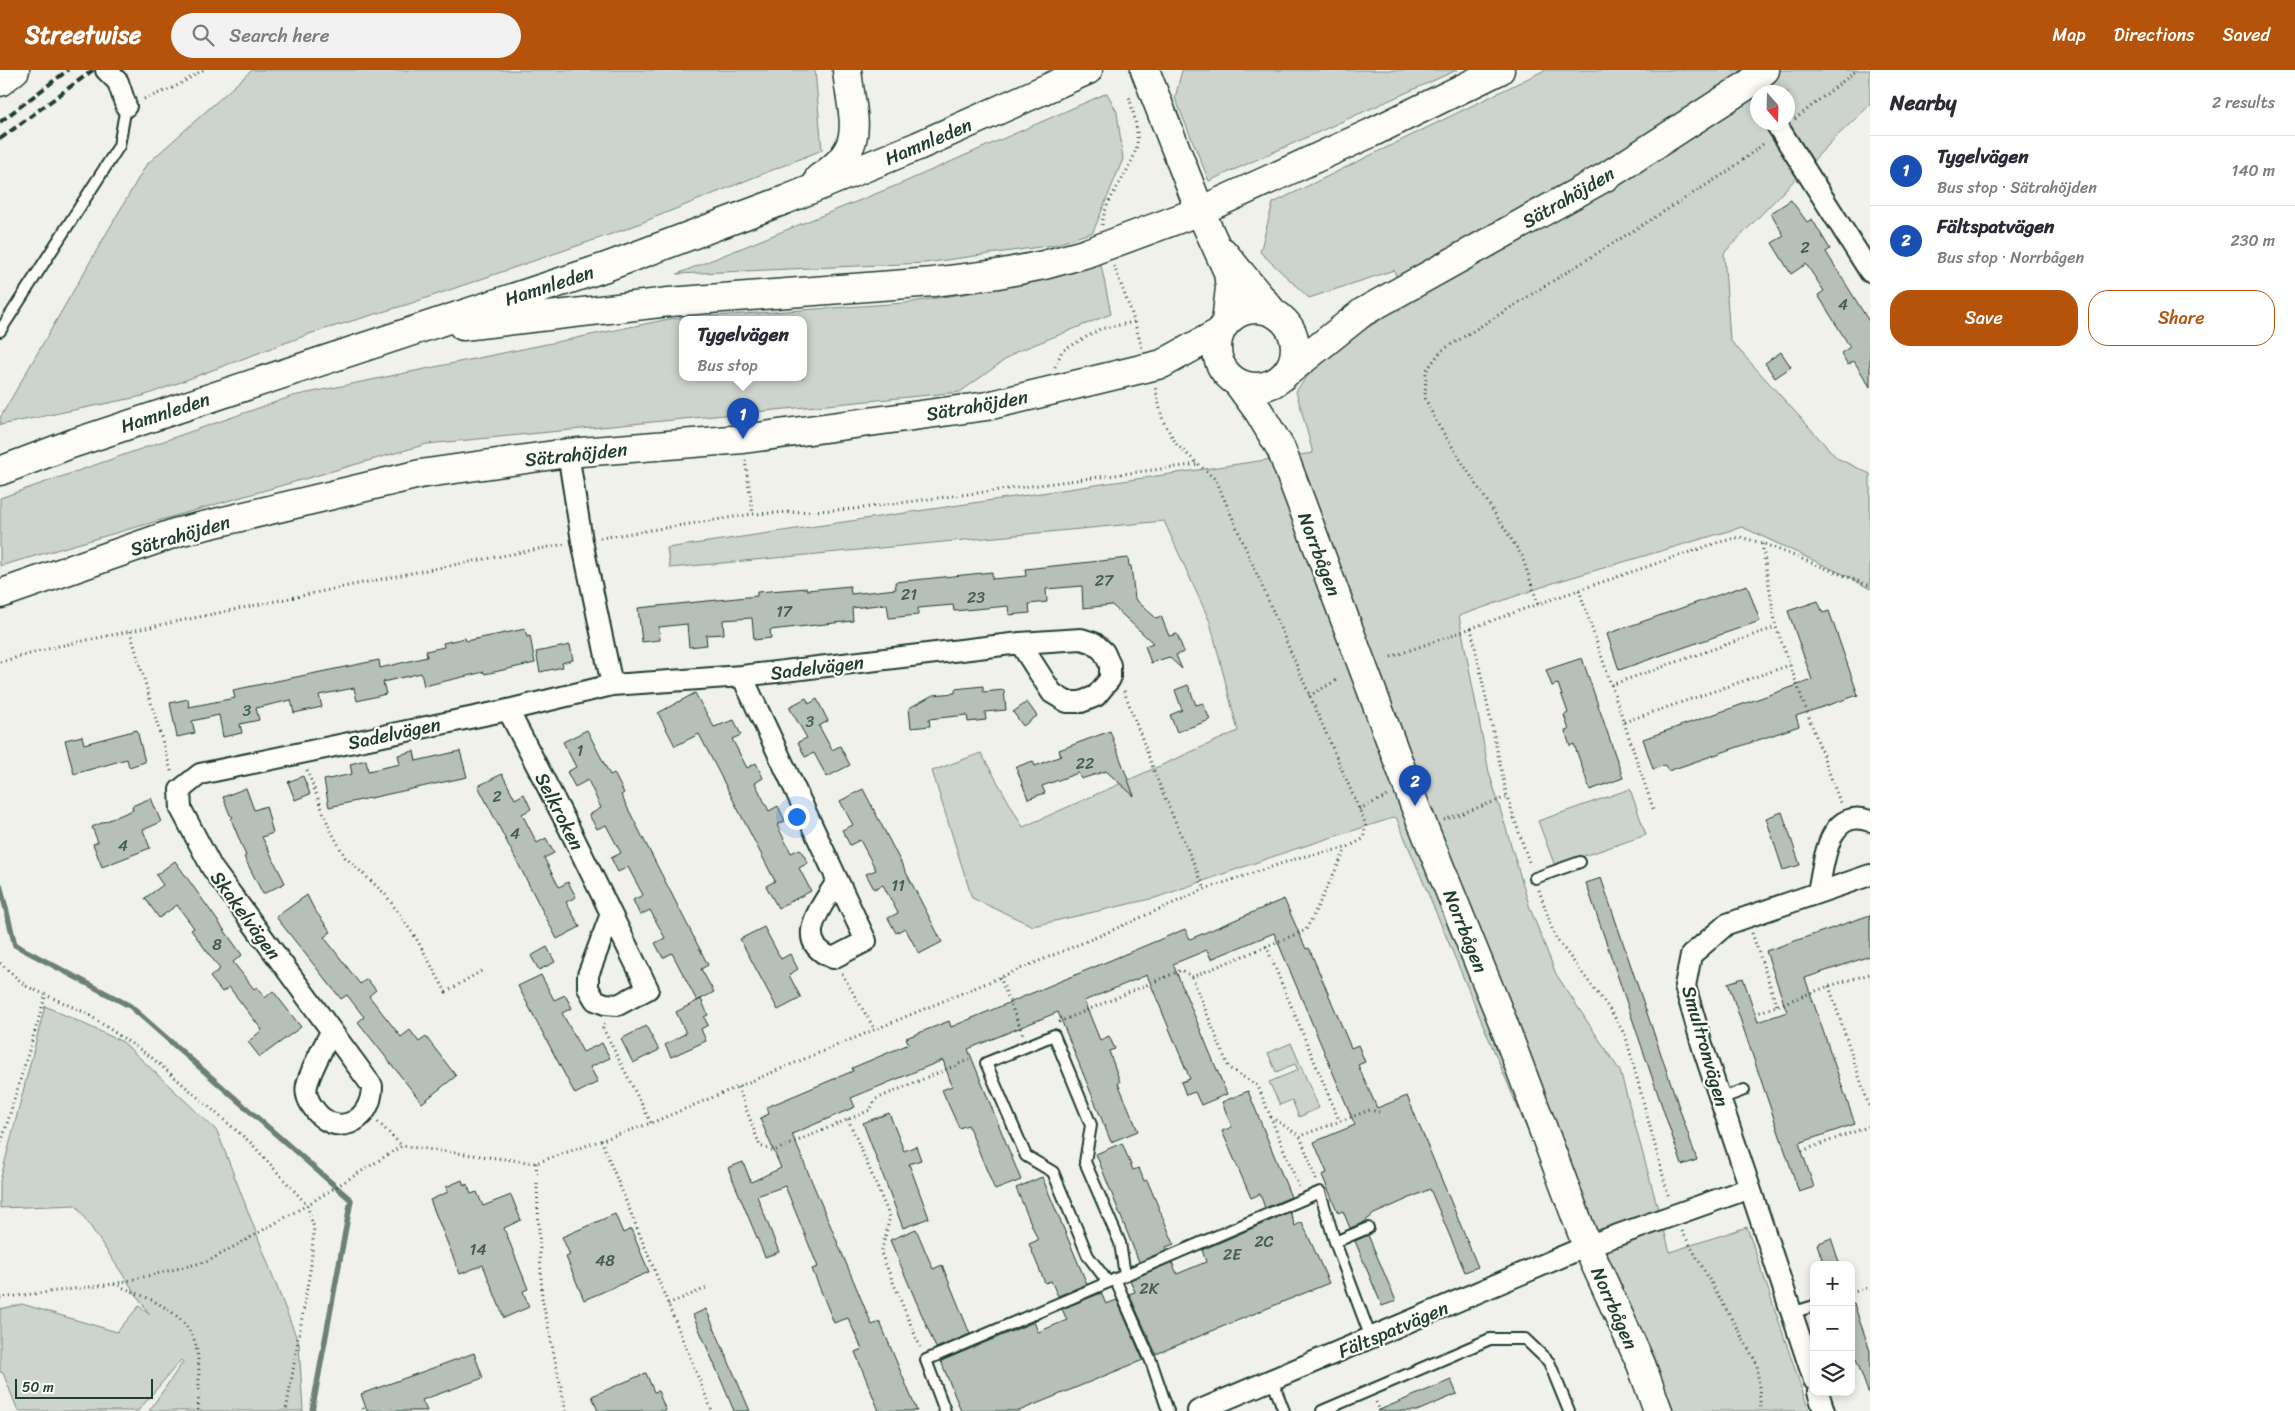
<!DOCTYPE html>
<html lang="en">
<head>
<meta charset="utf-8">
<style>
  :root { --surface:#fff; --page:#f2f2f3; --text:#2b2b33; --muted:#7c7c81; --line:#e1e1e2; --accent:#b45309 }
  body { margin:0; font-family:Sriracha,sans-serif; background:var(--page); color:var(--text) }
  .controls { position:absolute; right:15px; bottom:15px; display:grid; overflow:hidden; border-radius:10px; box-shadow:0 2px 8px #0003 }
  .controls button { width:45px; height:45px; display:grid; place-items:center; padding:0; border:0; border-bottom:1px solid var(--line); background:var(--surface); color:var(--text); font:25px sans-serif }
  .compass { position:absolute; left:1750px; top:15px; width:45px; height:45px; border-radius:50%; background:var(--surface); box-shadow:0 2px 8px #0003; rotate:160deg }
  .scale { position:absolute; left:15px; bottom:12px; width:138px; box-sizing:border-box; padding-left:5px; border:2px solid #1f3d34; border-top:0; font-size:14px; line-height:18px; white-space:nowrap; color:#1f3d34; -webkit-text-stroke:4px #fdfcf7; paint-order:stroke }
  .you { position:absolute; left:796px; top:746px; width:18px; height:18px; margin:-12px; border:4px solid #fff; border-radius:50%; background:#1a73e8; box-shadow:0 0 0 8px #1a73e833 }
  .badge { display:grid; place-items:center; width:32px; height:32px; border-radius:50%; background:var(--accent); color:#fff; font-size:16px; font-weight:700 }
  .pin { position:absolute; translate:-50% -41px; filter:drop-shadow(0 1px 2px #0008) }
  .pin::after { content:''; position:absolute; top:26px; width:18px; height:15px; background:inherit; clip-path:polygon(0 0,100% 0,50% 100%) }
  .popup { position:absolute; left:679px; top:246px; width:128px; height:65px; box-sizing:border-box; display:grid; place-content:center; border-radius:10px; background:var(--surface); filter:drop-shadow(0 1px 4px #0005); font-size:16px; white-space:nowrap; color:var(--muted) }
  .popup b { font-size:19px; color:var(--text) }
  .popup::after { content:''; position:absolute; left:50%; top:100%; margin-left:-10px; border:10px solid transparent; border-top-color:var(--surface) }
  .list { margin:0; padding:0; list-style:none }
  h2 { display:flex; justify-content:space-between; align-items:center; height:65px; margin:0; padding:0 20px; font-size:21px }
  h2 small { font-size:16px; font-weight:400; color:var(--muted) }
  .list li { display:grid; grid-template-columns:32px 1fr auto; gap:15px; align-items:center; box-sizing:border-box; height:70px; padding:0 20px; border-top:1px solid var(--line) }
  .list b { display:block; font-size:19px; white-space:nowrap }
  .list p { margin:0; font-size:16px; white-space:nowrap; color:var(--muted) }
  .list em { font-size:16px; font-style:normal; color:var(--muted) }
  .actions { display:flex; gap:10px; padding:15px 20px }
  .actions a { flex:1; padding:11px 0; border:1px solid var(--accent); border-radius:20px; text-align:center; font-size:18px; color:var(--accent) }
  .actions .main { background:var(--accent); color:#fff }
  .icon { flex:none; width:28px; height:28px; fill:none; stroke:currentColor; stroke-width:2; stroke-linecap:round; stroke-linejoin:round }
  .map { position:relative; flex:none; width:1870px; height:1341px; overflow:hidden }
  header { display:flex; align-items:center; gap:30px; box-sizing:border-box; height:70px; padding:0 25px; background:var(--accent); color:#fff }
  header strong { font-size:24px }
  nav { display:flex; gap:28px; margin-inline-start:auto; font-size:18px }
  .search { width:350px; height:45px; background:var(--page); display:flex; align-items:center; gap:12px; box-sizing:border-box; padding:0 18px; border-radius:28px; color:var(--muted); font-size:19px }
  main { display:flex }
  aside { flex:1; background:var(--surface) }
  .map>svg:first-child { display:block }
  .green { fill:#cdd3cd; stroke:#768880; fill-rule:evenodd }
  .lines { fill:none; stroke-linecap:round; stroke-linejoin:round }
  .stream { stroke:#6c8077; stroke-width:5.5 }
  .building { fill:#b6bfb8; stroke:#1f3d34 }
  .lane-casing { stroke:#1f3d34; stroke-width:14 }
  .street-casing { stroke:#1f3d34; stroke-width:24 }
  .secondary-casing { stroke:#1f3d34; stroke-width:31 }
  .path { stroke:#1f3d34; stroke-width:3; stroke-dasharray:1 4; stroke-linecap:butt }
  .lane { stroke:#fdfcf7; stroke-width:10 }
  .street { stroke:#fdfcf7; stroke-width:20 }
  .secondary { stroke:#fdfcf7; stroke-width:28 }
  .rail { stroke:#1f3d34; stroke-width:4; stroke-dasharray:8 4; stroke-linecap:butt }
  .labels { text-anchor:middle; stroke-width:4.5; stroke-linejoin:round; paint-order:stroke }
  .number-label { font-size:16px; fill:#455e55 }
  .street-label { font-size:19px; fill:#1f3d34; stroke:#fdfcf7 }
</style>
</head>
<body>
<header>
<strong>Streetwise</strong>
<div class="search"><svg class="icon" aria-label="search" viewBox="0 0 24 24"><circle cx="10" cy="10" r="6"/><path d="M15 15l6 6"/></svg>Search here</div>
<nav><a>Map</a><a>Directions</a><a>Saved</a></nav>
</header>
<main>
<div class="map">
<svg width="1870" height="1341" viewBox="0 0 1870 1341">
  <rect width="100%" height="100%" fill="#f0f1eb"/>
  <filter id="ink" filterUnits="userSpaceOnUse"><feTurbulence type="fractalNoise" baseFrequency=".02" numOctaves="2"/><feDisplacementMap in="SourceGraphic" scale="10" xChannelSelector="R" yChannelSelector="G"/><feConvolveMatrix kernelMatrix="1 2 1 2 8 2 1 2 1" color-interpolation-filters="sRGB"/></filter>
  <g filter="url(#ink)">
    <path class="green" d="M252,0H815L822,80L626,159L409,234L312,263L143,326L0,355V348L146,95Z
      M1182,0H1457L1209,111L1175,28Z
      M1545,0H1870V35L1836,67L1724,183L1730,270L1837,388L1870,404V519L1849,507L1742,457L1556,512L1459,546L1489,702L1530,838L1556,904L1620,1001L1670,1182L1747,1157L1809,1341H1645L1396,747L1286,782L1155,828L1033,856L972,828L932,701L981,683L1023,757L1238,661L1210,552L1164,451L670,498L667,478L1313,383L1296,321L1324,285L1405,234L1394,200L1309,228L1260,182L1273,133ZM1758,22H1788V52H1758Z
      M1107,23L1117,42L1123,89L1093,162L1054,175L925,193L677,204L900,114Z
      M1101,195L1111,244L1016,282L960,322L427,374L0,496V428L293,326L669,249L905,233L1026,214ZM683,250H803V308H683Z
      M1630,719L1646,765L1555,796L1538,751Z
      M45,936L123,972L217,1061L299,1274L303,1341H149L183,1292L181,1290L138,1341H18L3,1303L0,1302V1239L22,1234L117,1262L139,1236L150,1245L76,1135L0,1138V1111Z
      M1291,973L1319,1038L1299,1047L1292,1030L1280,1035L1269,1012L1298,1000L1295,994L1276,1002L1268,983Z"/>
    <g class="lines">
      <path class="stream" d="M0,815L15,875L130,936L351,1130L312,1341"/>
    </g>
    <path class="building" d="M1791,130L1807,152L1812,149L1830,179L1826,182L1870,253V317L1854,291L1848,295L1841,283L1850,277L1818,225L1824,221L1806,194L1791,204L1772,173L1784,166L1771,143Z
      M1781,282L1791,297L1775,308L1765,293Z
      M1128,488L1129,496H1131L1135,529L1156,548L1161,546L1169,566L1177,564L1184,582L1176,585L1182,599L1169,587L1151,593L1145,576L1153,573L1112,535L1083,538L1082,516L1046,519L1047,532L1029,534L1030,543L1009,545L1008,536L954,541L953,535L918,538V545L889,548L887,534L852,538L853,551L770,560L771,568L754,570L752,548L723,550L724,564L706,565L707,575L689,577L687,554L659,557L660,570L642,572L638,538L757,526V522L807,518V520L850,516L851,524L896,519L895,512L992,502V509L1026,506L1025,499Z
      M1747,515L1760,551L1619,600L1607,564Z
      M1818,531L1823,543L1829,541L1858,625L1796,646L1799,656L1668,701L1665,695L1653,699L1643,669L1812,610L1788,541Z
      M525,559L527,567L530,566L535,593L485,604L484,602L424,616L421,603L383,612L386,624L357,631L354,618L319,625L322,637L294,643L291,630L256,638L259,650L240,654L242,663L223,667L219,645L192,651L195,663L177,667L170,633L188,629L189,637L235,628L233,620L379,590L380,598L427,587L426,581L444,577L443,573L465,568L466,571Z
      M570,575L573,590L562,593L563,597L540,602L536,582Z
      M1582,588L1623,708L1590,720L1574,674L1570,676L1565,661L1569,660L1564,645L1568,643L1558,614L1552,616L1546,600Z
      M1188,615L1196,635L1203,633L1210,650L1177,662L1170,645L1182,640L1175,620Z
      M983,616V622L1004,620L1006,640L985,642L986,650L968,652L967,645L929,649L930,656L911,658L909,638L933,625L955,623V619Z
      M695,623L714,657L734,650L741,665L732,669L747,698L756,693L763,708L755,713L769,741L778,736L785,751L777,755L791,783L800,779L808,793L799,798L811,821L778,838L766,816L775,811L699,664L675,676L658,643Z
      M806,628L809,634L817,629L828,651L819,656L832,680L840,676L850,695L827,707L814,683L805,687L798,672L807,668L789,637Z
      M1027,632L1037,646L1023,656L1013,642Z
      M137,660L145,692L129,697L127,689L74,704L65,670L82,666L84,674Z
      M587,660L610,705L614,703L624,723L621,725L708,895L701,899L714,922L697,931L672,883L663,888L655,873L665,868L650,840L640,845L633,830L643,825L628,797L618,802L611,788L621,783L606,755L597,759L589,745L601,738L588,710L575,717L567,702L576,697L563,672Z
      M1110,661L1134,726L1106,701L1081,709L1078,703L1042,716L1045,723L1028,729L1016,697L1033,691L1035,696L1061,686L1059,680Z
      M414,681L416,691L460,681L467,707L329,737L324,710L352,704L350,694L366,690L368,701L400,694L398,685Z
      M502,704L515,729L524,724L531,739L522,744L537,773L546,768L554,783L544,788L559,817L568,812L576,827L566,832L580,857L557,869L478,716Z
      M303,706L310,724L295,730L288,712Z
      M246,718L254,740L266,736L273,763L262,767L285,813L263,824L244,787L246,786L231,749L233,747L230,745L223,727Z
      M863,719L942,872L919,884L905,858L896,863L888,848L898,843L883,815L874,819L866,804L876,800L860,770L850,775L842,760L853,755L840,731Z
      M151,728L161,752L143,760L150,778L102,797L93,774L98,772L92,757L133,740L132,736Z
      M1782,742L1800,795L1783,800L1766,748Z
      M175,791L242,885L233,892L254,919L257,917L265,928L273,921L301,957L260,987L248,972L262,960L229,917L222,922L210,907L220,899L191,860L194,858L177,835L159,848L145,828L163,815L156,805Z
      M1601,808L1697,1090L1682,1095L1586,813Z
      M307,825L314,839L331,862L324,867L360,914L367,909L376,920L369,926L401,967L410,960L419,972L426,967L456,1006L422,1033L358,952L364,947L347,925L341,929L276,847Z
      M1284,829L1306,879L1309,878L1351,978L1358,975L1365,992L1358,995L1377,1038L1407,1026L1478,1197L1465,1202L1430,1119L1374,1144L1363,1153L1350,1158L1343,1141L1338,1143L1322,1105L1327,1103L1314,1072L1355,1055L1274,863L1211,889L1207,880L1173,894L1227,1024L1201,1035L1195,1022L1186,1025L1181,1012L1190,1009L1147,905L1084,931L1100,970L1109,966L1115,979L1109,981L1120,1012L1118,1013L1138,1061L1111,1072L1058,942L968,979L1021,1110L995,1120L968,1055L959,1058L942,1020L952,1016L943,990L851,1028L855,1037L792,1064L872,1255L880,1252L917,1341H879L855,1282L862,1279L848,1248L834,1253L812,1199L818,1197L785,1116L757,1126L779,1182L765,1187L728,1098L743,1092L751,1112L781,1098L761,1051L760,1048L769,1044L767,1037L853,1001L852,998L909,974L906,968L949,951L951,957L1185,859L1190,869Z
      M1870,845V886L1805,908L1855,1054L1799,1073L1814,1117L1799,1122L1728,913L1743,908L1758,952L1787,942L1766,881Z
      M764,857L781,889L790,884L798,899L789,905L801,928L778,940L740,869Z
      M547,877L555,892L539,900L531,886Z
      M541,905L554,930L565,925L572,938L562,943L583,982L602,973L610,988L590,997L598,1012L575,1024L518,916Z
      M701,929L708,945L704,947L708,955L701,959L706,971L671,987L665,975L686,963L676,942Z
      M646,956L659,980L633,993L621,969Z
      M1248,1021L1291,1127L1265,1138L1260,1124L1251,1128L1222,1061L1232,1057L1222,1032Z
      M889,1043L904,1081L916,1076L921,1090L909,1094L929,1148L903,1158L863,1053Z
      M1122,1073L1133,1100L1139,1098L1144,1111L1147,1110L1174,1174L1166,1177L1167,1180L1139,1192L1096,1084Z
      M1042,1107L1087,1214L1058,1226L1051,1211L1045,1213L1029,1174L1038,1170L1016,1118Z
      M462,1110L464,1116L467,1114L471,1124L477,1122L483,1136L511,1125L521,1150L504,1158L528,1219L523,1221L529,1237L504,1248L483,1195L460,1204L430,1130L448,1122L446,1117Z
      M1290,1142L1295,1156L1302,1152L1329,1213L1156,1284L1129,1224L1135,1222L1130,1210L1172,1192L1177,1204L1206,1192L1202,1180Z
      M615,1144L623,1163L631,1159L649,1202L584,1230L566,1187L570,1185L562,1167Z
      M916,1159L933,1199L942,1195L970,1264L936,1278L890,1170Z
      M1368,1165L1396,1231L1382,1236L1355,1171Z
      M1831,1168L1840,1195H1824L1817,1174Z
      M1101,1223L1106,1234L1117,1230L1143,1290L1019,1341H961L941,1291L1034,1252L1038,1262L1067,1250L1062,1239Z
      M1851,1234H1854L1870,1281V1322H1868L1851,1275Z
      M706,1239L750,1341H734L721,1310L693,1245Z
      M474,1283L483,1308L422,1330L427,1341H367L361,1324Z
      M646,1303L654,1322L658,1321L666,1341H598L592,1326Z
      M1451,1310L1457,1324L1417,1341H1377Z"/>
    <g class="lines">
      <defs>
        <path id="lane" d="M0,261L119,76L126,36
          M1535,808L1580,792
          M1720,1029L1744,1020
          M1335,1172L1368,1158
          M1115,1209L1151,1291L1168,1341
          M1108,1212L1088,1186L1053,1102L1026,1086L986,993L1054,965L1091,1055L1085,1092L1120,1173L1125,1205
          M1791,1243L1814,1236
          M1272,1310L1284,1341
          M945,1341L926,1290L1320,1122L1335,1172L1371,1268
          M1322,1341L1490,1269H1525L1549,1292L1569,1341"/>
        <path id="street" d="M106,0L118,12L126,36
          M1775,52L1870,202
          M568,383L582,471L612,615
          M742,606L866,871L833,888C791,871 822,837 837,811
          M508,640L569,758L648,919L618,935L605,934L595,930L588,918V905L611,844
          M1818,822C1824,794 1827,736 1870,751
          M331,962C324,976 310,1001 307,1015C305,1023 308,1030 312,1036C333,1070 372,1054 372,1016L212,798L181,739L180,720L200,704L508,640L612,615L742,606L1020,573L1081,569L1094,573L1104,582L1110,595V609L1096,626L1081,632H1067L1052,623L1020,573
          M1750,1118L1703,978L1685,916L1691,885L1727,854L1870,805
          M1818,1322L1824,1341
          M1198,1341L1587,1176L1750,1118L1814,1310"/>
        <path id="secondary" d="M1145,0L1200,141L1228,202L1230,218L1226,252
          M0,12L15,0
          M819,108C869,76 852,50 847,0
          M1223,182L1272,241
          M1217 278a39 39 0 1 1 78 0a39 39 0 1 1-78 0Z
          M463,256L669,232L933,212L998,204L1044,195L1084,184L1200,141L1371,63L1500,0
          M1289,301L1363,242L1607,106L1749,14L1765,0
          M1237,312L1259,342L1281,379L1415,736L1502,950L1587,1176L1641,1294L1658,1341
          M0,401L71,374L606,197L785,130L918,76L1088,0
          M0,524L178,462L420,404L568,383L743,369L987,336L1162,294L1220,262"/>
      </defs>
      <use href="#lane" class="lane-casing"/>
      <use href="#street" class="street-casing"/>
      <use href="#secondary" class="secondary-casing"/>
      <path class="path" d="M144,29L175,17L203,0
        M1795,49L1857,0
        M1102,155C1105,125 1132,104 1137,74C1139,58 1132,41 1129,25
        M1114,196L1132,244L1142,278
        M1055,297L1062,281L1100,259L1134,252
        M745,390L753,444
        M600,468L753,444L854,439L1199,394
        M1762,474L1776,557L1841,735
        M1579,520L1654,741
        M1538,534L1522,486L1437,353L1425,328L1426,301L1441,281L1727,102L1766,72
        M1471,558L1507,727L1530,795
        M130,561L172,704
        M1391,587L1538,534L1716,473L1740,467L1762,473L1870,516
        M0,592L59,576L406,504L565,474
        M1611,615L1776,557
        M1124,621L1161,719L1205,819
        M1309,626L1337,610
        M1624,652L1790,595
        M307,700L329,757L345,787L385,824L416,868L446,922L483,900
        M1359,739L1388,726
        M1444,750L1507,727
        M1539,820L1555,867L1611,941L1626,967L1669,1128
        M1752,863L1777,936
        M1266,876L1339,1050
        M0,893L26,916L86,943L151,987L251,1073L307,1135L314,1158L311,1195L286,1341
        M842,904L875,960
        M1000,907L1023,965
        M1192,907L1229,998L1258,1016L1299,1117
        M1829,916L1870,1039
        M1755,944L1829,916L1870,904
        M1059,952L1182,900L1192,907L1306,860L1346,779
        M604,953L603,958L651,1053
        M738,1017L760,1076L774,1081L870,1040L876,1029L973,988
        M1271,1047L1300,1066
        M848,1049L890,1147L881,1183L920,1277
        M378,1052L402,1076
        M601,1070L712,1341
        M0,1077L46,924
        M1802,1081L1870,1056
        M536,1093L542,1228L566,1341
        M1316,1110L1300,1066L1370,1040L1379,1042
        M1682,1161L1757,1294L1761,1341
        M114,1214C143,1226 178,1237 193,1267C201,1285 199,1321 198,1341
        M1851,1223L1870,1217
        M0,1228L114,1214L209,1191L307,1135L402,1076L536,1093L651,1053L1099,866L1205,819L1301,787L1346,778L1363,769L1366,755L1216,410L1177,375L1163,351L1155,317
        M668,1234L709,1217
        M1376,1332L1380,1341
        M363,1338L364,1341"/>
      <use href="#lane" class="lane"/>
      <use href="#street" class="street"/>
      <use href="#secondary" class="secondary"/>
      <path class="rail" d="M0,52L68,0
        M0,69L93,0"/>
    </g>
  </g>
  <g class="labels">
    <g class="number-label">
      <text x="1805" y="183">2</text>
      <text x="1843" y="240">4</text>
      <text x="1104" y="516">27</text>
      <text x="909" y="530">21</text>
      <text x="976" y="533">23</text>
      <text x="784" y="547">17</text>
      <text x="247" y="646">3</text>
      <text x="810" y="657">3</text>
      <text x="580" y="686">1</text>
      <text x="1085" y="699">22</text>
      <text x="497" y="732">2</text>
      <text x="515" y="769">4</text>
      <text x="123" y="781">4</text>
      <text x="898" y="821">11</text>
      <text x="217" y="880">8</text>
      <text x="1264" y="1177">2C</text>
      <text x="478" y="1185">14</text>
      <text x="1232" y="1190">2E</text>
      <text x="605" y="1196">48</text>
      <text x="1149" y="1224">2K</text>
    </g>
    <g class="street-label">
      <text transform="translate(928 71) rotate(-23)" y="7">Hamnleden</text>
      <text transform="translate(1568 127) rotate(-30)" y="7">Sätrahöjden</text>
      <text transform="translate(549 215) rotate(-18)" y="7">Hamnleden</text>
      <text transform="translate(977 335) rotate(-10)" y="7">Sätrahöjden</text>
      <text transform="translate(165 342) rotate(-18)" y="7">Hamnleden</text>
      <text transform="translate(576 384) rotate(-6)" y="7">Sätrahöjden</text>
      <text transform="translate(180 465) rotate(-16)" y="7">Sätrahöjden</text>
      <text transform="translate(1320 484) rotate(69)" y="7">Norrbågen</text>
      <text transform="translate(817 597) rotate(-7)" y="7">Sadelvägen</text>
      <text transform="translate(394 663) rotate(-12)" y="7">Sadelvägen</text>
      <text transform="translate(560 741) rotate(63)" y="7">Selkroken</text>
      <text transform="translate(246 845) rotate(54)" y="7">Skakelvägen</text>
      <text transform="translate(1466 861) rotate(68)" y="7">Norrbågen</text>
      <text transform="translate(1706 976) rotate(74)" y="7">Smultronvägen</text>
      <text transform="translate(1615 1238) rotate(66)" y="7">Norrbågen</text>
      <text transform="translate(1393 1259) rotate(-23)" y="7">Fältspatvägen</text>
    </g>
  </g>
</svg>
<div class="controls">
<button>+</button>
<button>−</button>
<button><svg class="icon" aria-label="layers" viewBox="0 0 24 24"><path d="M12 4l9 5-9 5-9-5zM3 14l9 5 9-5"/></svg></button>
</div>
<svg class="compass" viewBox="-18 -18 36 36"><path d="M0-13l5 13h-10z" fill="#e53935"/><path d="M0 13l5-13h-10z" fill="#7c7c81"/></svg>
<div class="scale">50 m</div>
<div class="you"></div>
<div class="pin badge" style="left:743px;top:369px;background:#1a4fb4">1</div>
<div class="popup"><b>Tygelvägen</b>Bus stop</div>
<div class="pin badge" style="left:1415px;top:736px;background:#1a4fb4">2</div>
</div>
<aside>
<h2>Nearby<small>2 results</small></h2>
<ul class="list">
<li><span class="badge" style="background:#1a4fb4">1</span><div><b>Tygelvägen</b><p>Bus stop · Sätrahöjden</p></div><em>140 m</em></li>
<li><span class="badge" style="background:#1a4fb4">2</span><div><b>Fältspatvägen</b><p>Bus stop · Norrbågen</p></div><em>230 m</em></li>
</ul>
<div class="actions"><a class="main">Save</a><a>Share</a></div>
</aside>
</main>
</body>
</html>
